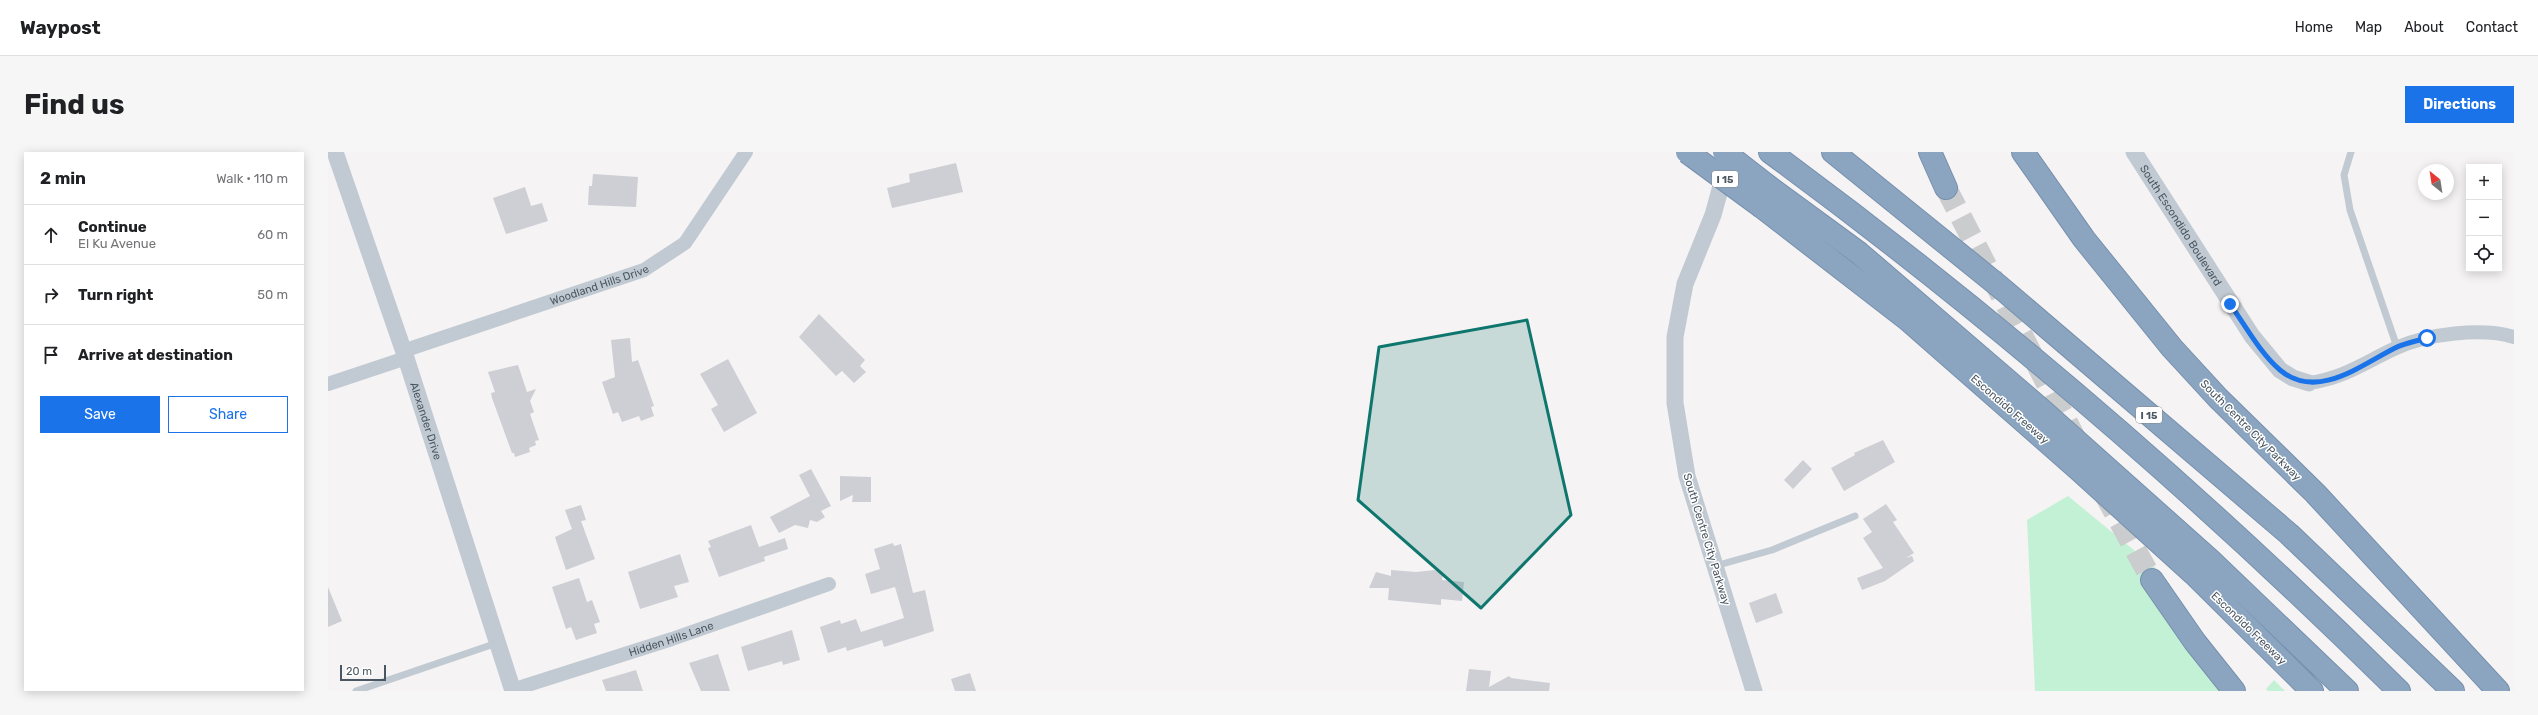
<!DOCTYPE html>
<html lang="en">
<head>
<meta charset="utf-8">
<style>
  :root { --surface:#fff; --page:#f6f6f6; --text:#202124; --muted:#757577; --line:#e0e0e0; --accent:#1a73e8 }
  body { margin:0; font-family:Rubik,sans-serif; background:var(--page); color:var(--text) }
  .controls { position:absolute; right:12px; top:12px; display:grid; overflow:hidden; border-radius:0px; box-shadow:0 2px 10px #0003 }
  .controls button { width:36px; height:36px; display:grid; place-items:center; padding:0; border:0; border-bottom:1px solid var(--line); background:var(--surface); color:var(--text); font:20px sans-serif }
  .compass { position:absolute; left:2090px; top:12px; width:36px; height:36px; border-radius:50%; background:var(--surface); box-shadow:0 2px 10px #0003; rotate:330deg }
  .scale { position:absolute; left:12px; bottom:10px; width:46px; box-sizing:border-box; padding-left:4px; border:2px solid #4a5661; border-top:0; font-size:11px; line-height:14px; white-space:nowrap; color:#4a5661; -webkit-text-stroke:3px #fff; paint-order:stroke }
  .stop { position:absolute; width:12px; height:12px; margin:-9px; border:3px solid #1a73e8; border-radius:50%; background:#fff }
  .stop.end { background:#1a73e8; border-color:#fff; box-shadow:0 1px 4px #0008 }
  .list { margin:0; padding:0; list-style:none }
  h2 { display:flex; justify-content:space-between; align-items:center; height:52px; margin:0; padding:0 16px; font-size:17px }
  h2 small { font-size:13px; font-weight:400; color:var(--muted) }
  .list li { display:grid; grid-template-columns:26px 1fr auto; gap:12px; align-items:center; box-sizing:border-box; height:60px; padding:0 16px; border-top:1px solid var(--line) }
  .list b { display:block; font-size:15px; white-space:nowrap }
  .list p { margin:0; font-size:13px; white-space:nowrap; color:var(--muted) }
  .list em { font-size:13px; font-style:normal; color:var(--muted) }
  .actions { display:flex; gap:8px; padding:12px 16px }
  .actions a { flex:1; padding:9px 0; border:1px solid var(--accent); border-radius:0px; text-align:center; font-size:14px; color:var(--accent) }
  .actions .main { background:var(--accent); color:#fff }
  .icon { flex:none; width:22px; height:22px; fill:none; stroke:currentColor; stroke-width:2; stroke-linecap:round; stroke-linejoin:round }
  .map { position:relative; flex:none; width:2186px; height:539px; overflow:hidden; border-radius:0px }
  header { display:flex; align-items:center; gap:24px; box-sizing:border-box; height:56px; padding:0 20px; background:var(--surface); border-bottom:1px solid var(--line) }
  header strong { font-size:19px }
  nav { display:flex; gap:22px; margin-inline-start:auto; font-size:14px }
  .intro { display:flex; align-items:center; justify-content:space-between; box-sizing:border-box; height:96px; padding:0 24px }
  h1 { margin:0; font-size:28px }
  .button { padding:10px 18px; border-radius:0px; background:var(--accent); color:#fff; font-size:14px; font-weight:700 }
  main { display:flex; gap:24px; padding:0 24px }
  aside { flex:1; background:var(--surface); border-radius:0px; box-shadow:0 2px 10px #0003 }
  .map>svg:first-child { display:block }
  .green { fill:#c3f1d5 }
  .building { fill:#cdcfd5 }
  .lines { fill:none; stroke-linecap:round; stroke-linejoin:round }
  .motorway-tunnel { stroke:#caccce; stroke-width:22; stroke-dasharray:22 11; stroke-linecap:butt }
  .motorway-casing { stroke:#7690ad; stroke-width:24 }
  .service { stroke:#c1cad2; stroke-width:7 }
  .minor { stroke:#c1cad2; stroke-width:14 }
  .tertiary { stroke:#c1cad2; stroke-width:17 }
  .motorway { stroke:#8ba5c1; stroke-width:22 }
  .motorway-bridge-casing { stroke:#7690ad; stroke-width:24; stroke-linecap:butt }
  .motorway-bridge { stroke:#8ba5c1; stroke-width:22 }
  .route { stroke:#1a73e8; stroke-width:5 }
  .marked { fill:#0f766e; fill-opacity:0.2; stroke:#0f766e; stroke-width:3; stroke-linejoin:round }
  .labels { text-anchor:middle; stroke-width:3; stroke-linejoin:round; paint-order:stroke }
  .shield { fill:#fff; stroke:#808990; stroke-width:1 }
  .shield-label { font-size:10px; font-weight:bold; fill:#4a5661 }
  .street-label { font-size:11px; fill:#4a5661; stroke:#fff }
</style>
</head>
<body>
<header>
<strong>Waypost</strong>
<nav><a>Home</a><a>Map</a><a>About</a><a>Contact</a></nav>
</header>
<div class="intro"><h1>Find us</h1><a class="button">Directions</a></div>
<main>
<aside>
<h2>2 min<small>Walk · 110 m</small></h2>
<ul class="list">
<li><svg class="icon" aria-label="ahead" viewBox="0 0 24 24"><path d="M12 20V5M6 11l6-6 6 6"/></svg><div><b>Continue</b><p>El Ku Avenue</p></div><em>60 m</em></li>
<li><svg class="icon" aria-label="right" viewBox="0 0 24 24"><path d="M7 20v-9h11M14 6l5 5-5 5"/></svg><div><b>Turn right</b></div><em>50 m</em></li>
<li><svg class="icon" aria-label="arrive" viewBox="0 0 24 24"><path d="M6 21V4h12l-3 4 3 4H6"/></svg><div><b>Arrive at destination</b></div></li>
</ul>
<div class="actions"><a class="main">Save</a><a>Share</a></div>
</aside>
<div class="map">
<svg width="2186" height="539" viewBox="0 0 2186 539">
  <rect width="100%" height="100%" fill="#f5f3f3"/>
  <path class="green" d="M1740,344L1835,422L1817,434L1893,539H1707L1699,368Z
    M1946,528L1957,539H1940L1938,537Z"/>
  <path class="building" d="M628,11L635,40L564,56L559,36L582,30L581,22Z
    M265,22L310,25L308,55L260,53L261,34H264Z
    M197,35L203,54L214,51L220,69L178,82L165,46Z
    M491,162L537,208L532,214L538,220L526,231L514,219L508,224L471,185Z
    M302,186L304,210L310,208L326,254L323,255L326,264L313,269L311,264L294,270L290,260L285,262L274,230L287,225L283,188Z
    M400,207L429,261L396,280L383,257L390,253L372,222Z
    M190,213L199,240L208,237L202,249L206,260L202,262L211,288L207,289L208,293L201,296L202,300L187,305L186,301H184L164,246L163,241L167,240L160,220Z
    M1555,288L1567,310L1516,339L1503,316L1527,303L1526,301Z
    M1475,308L1484,317L1465,337L1456,328Z
    M483,317L503,354L493,359L497,365L489,370L482,368L480,376L467,373L451,381L442,365L482,344L471,323Z
    M512,324L543,325V350H524L525,343L512,349Z
    M1558,352L1569,368L1565,370L1586,401L1578,406L1584,404L1586,409L1557,429L1534,438L1529,426L1555,416L1535,386L1544,380L1535,367Z
    M253,353L258,368L253,369L267,407L238,418L227,385L244,377L237,358Z
    M423,373L431,395L457,386L460,397L436,405L437,409L391,425L380,396L383,395L380,389Z
    M565,391L566,394L573,392L585,441L597,438L606,479L556,495L554,488L519,499L518,495L500,501L492,475L512,468L513,472L528,467L533,480L576,466L567,435L543,442L537,422L552,417L546,397Z
    M352,402L361,430L346,434L350,445L312,457L300,420Z
    M1063,418L1088,420L1107,418L1115,422L1114,428L1136,430L1134,449L1113,447V453L1060,448L1061,436H1041L1048,420L1063,424Z
    M251,426L259,450L264,448L272,470L266,472L269,481L248,488L243,475L238,477L224,435Z
    M0,435L14,469L0,475Z
    M1448,441L1455,461L1428,471L1421,451Z
    M464,478L472,508L455,513L454,509L420,519L413,495Z
    M390,502L402,539H373L361,511Z
    M1141,517L1163,519L1161,535L1181,524L1183,526L1222,531L1221,539H1138Z
    M308,518L315,539H278L274,528Z
    M642,521L648,539H627L623,527Z"/>
  <g class="lines">
    <path class="motorway-tunnel" d="M1618,36L1748,288
      M1776,341L1824,428"/>
    <defs>
      <path id="motorway" d="M1442,0C1664,163 1875,345 2071,539
        M1505,0L1672,135L1961,382L2125,539
        M1602,0L1618,36
        M1695,0L1756,87L1844,196L1890,246L1987,341L2170,539
        M1441,35L1531,101L1715,259L1882,408L2019,539
        M1434,55L1579,167L1750,317L1866,422L1984,539
        M1824,428L1867,490L1906,539"/>
    </defs>
    <use href="#motorway" class="motorway-casing"/>
    <path class="service" d="M2023,0L2016,23L2022,58L2069,195
      M1387,414L1444,398L1527,364
      M28,539L169,491"/>
    <g class="minor">
      <path id="s1" d="M75,199L316,118L357,91L418,0"/>
      <path d="M1981,231C2017,226 2037,210 2068,196C2099,182 2154,175 2186,185"/>
      <path d="M0,232L78,206"/>
      <path id="s2" d="M184,538L344,487L501,432"/>
    </g>
    <g class="tertiary">
      <path id="s3" d="M7,0L78,206L185,539"/>
      <path id="s4" d="M1806,0L1924,184L1952,218L1965,226L1981,231"/>
      <path d="M1398,16L1385,63L1357,132L1347,185V251L1359,324L1426,539"/>
    </g>
    <use href="#motorway" class="motorway"/>
    <defs>
      <path id="motorway-bridge" d="M1359,0L1434,55
        M1396,0L1441,35"/>
    </defs>
    <use href="#motorway-bridge" class="motorway-bridge-casing"/>
    <use href="#motorway-bridge" class="motorway-bridge"/>
  </g>
  <g class="lines">
    <path class="route" d="M1902,152C1917,173 1932,201 1952,218C1989,249 2033,213 2067,196C2077,191 2089,189 2099,186"/>
  </g>
  <path class="marked" d="M1199,168L1243,363L1153,456L1030,348L1051,195Z"/>
  <g class="labels">
    <g class="shield">
      <rect x="1384" y="19" width="26" height="16" rx="3"/>
      <rect x="1808" y="255" width="26" height="16" rx="3"/>
    </g>
    <g class="shield-label">
      <text x="1397" y="31">I 15</text>
      <text x="1821" y="267">I 15</text>
    </g>
    <g class="street-label">
      <text dy="4" stroke="none"><textPath href="#s4" startOffset="87">South Escondido Boulevard</textPath></text>
      <text dy="4" stroke="none"><textPath href="#s1" startOffset="207">Woodland Hills Drive</textPath></text>
      <text transform="translate(1682 257) rotate(41)" y="4">Escondido Freeway</text>
      <text dy="4" stroke="none"><textPath href="#s3" startOffset="284">Alexander Drive</textPath></text>
      <text transform="translate(1923 278) rotate(45)" y="4">South Centre City Parkway</text>
      <text transform="translate(1379 387) rotate(73)" y="4">South Centre City Parkway</text>
      <text transform="translate(1921 476) rotate(44)" y="4">Escondido Freeway</text>
      <text dy="4" stroke="none"><textPath href="#s2" startOffset="167">Hidden Hills Lane</textPath></text>
    </g>
  </g>
</svg>
<div class="controls">
<button>+</button>
<button>−</button>
<button><svg class="icon" aria-label="locate" viewBox="0 0 24 24"><circle cx="12" cy="12" r="6"/><path d="M12 2v4M12 18v4M2 12h4M18 12h4"/></svg></button>
</div>
<svg class="compass" viewBox="-18 -18 36 36"><path d="M0-13l5 13h-10z" fill="#e53935"/><path d="M0 13l5-13h-10z" fill="#757577"/></svg>
<div class="scale">20 m</div>
<div class="stop" style="left:2099px;top:186px"></div>
<div class="stop end" style="left:1902px;top:152px"></div>
</div>
</main>
</body>
</html>
